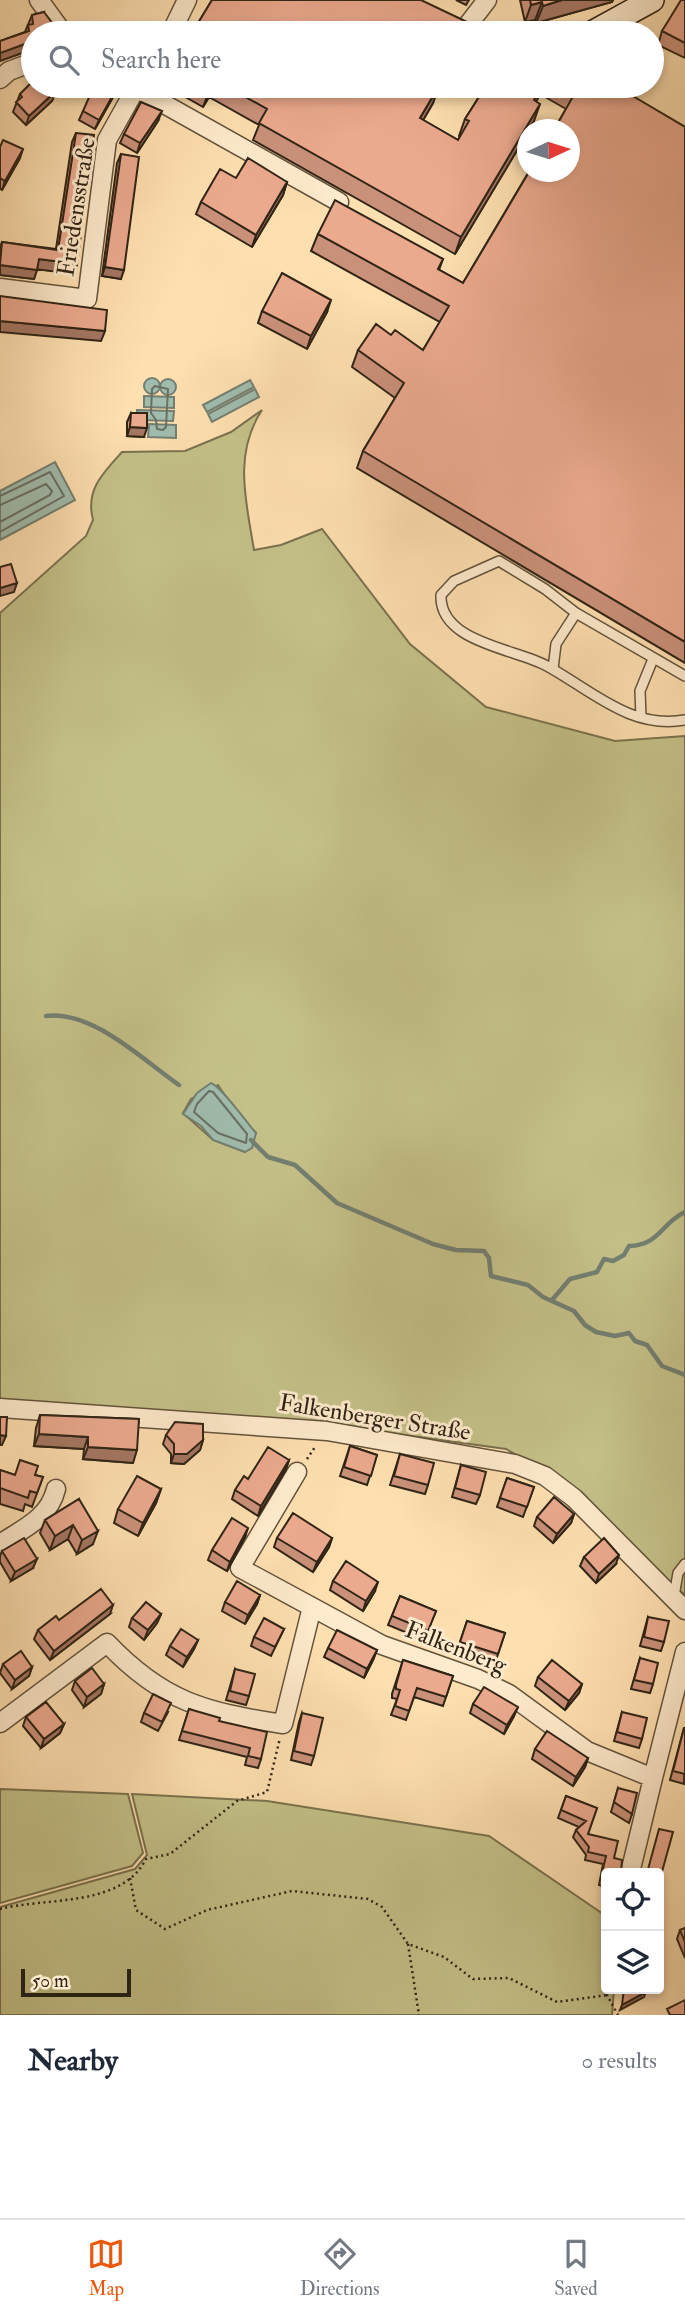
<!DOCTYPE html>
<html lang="en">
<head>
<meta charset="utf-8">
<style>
  :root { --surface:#fff; --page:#f6f6f7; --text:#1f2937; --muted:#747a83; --line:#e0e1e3; --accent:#ea580c }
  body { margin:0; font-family:"IM FELL Double Pica",serif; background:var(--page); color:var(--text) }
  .controls { position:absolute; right:21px; bottom:21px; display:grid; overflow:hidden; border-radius:7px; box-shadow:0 4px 10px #0003 }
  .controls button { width:63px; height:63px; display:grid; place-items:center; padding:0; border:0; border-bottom:2px solid var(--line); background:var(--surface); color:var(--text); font:35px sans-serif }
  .compass { position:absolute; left:517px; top:119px; width:63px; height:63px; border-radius:50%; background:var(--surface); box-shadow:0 4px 10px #0003; rotate:86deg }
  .scale { position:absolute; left:21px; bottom:18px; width:110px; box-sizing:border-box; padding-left:7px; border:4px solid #302415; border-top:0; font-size:19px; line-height:24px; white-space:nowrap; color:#302415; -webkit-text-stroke:5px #feeacc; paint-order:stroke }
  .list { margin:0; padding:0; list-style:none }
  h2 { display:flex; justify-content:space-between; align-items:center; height:91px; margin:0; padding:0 28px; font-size:30px }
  h2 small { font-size:23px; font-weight:400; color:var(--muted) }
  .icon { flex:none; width:38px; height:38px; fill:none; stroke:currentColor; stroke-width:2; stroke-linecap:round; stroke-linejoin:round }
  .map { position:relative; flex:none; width:685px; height:2015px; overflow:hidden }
  .search { position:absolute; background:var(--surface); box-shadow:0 4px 10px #0003; left:21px; right:21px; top:21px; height:77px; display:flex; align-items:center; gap:18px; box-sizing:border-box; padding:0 24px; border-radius:38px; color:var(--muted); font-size:26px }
  .sheet { height:203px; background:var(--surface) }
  nav { display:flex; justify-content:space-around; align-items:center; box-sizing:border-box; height:98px; border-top:2px solid var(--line); background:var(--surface); font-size:19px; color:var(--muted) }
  nav a { display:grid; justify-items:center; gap:4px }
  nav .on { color:var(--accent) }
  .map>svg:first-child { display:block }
  .green { fill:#c4c188; stroke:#7a724e; stroke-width:2; fill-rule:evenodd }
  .water { fill:#a0bcae; stroke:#737f71; stroke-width:2 }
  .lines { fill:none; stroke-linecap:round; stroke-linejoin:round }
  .shore { stroke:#687062; stroke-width:2 }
  .stream { stroke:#737f71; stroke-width:4.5 }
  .lane-casing { stroke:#64533c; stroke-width:12 }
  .street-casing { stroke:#64533c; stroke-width:21 }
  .secondary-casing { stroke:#302415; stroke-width:26 }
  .path { stroke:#302415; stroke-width:2.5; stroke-dasharray:2 3.5; stroke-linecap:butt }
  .lane { stroke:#feeacc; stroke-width:9 }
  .street { stroke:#feeacc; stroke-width:18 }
  .secondary { stroke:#feeacc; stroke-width:23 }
  .wall { fill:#ca917a; stroke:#302415; stroke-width:2 }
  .shaded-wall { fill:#a47663; stroke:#302415; stroke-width:2 }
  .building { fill:#eba98e; stroke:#302415; stroke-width:2 }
  .labels { text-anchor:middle; stroke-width:6; stroke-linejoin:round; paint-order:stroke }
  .street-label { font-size:24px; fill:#302415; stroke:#feeacc }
</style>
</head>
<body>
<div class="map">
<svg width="685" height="2015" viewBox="0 0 685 2015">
  <rect width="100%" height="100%" fill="#fedfb0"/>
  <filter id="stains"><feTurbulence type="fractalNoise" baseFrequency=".00286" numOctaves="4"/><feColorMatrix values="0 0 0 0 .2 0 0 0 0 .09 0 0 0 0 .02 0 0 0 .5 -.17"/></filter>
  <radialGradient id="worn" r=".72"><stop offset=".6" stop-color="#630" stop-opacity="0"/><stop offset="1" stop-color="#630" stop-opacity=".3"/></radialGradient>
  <path class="green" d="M262,410C233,454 246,501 254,550L281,545L322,529L410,644L486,707L615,741L685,736V1595L654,1570L572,1487L506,1449L317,1423L0,1402V613L86,536L93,520C85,490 103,473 122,452L185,451L231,432ZM218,1085L235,1111L256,1133L245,1152L213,1140L183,1113L191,1099Z
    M0,1789L128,1794L143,1853L132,1866L0,1903Z
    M132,1794L267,1801L489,1836L606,1916V1989H614L612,2015H0V1907L135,1869L147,1855Z"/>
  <path class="water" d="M144 386a8 8 0 1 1 16 0a8 8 0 1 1-16 0Z
    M160 387a8 8 0 1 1 16 0a8 8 0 1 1-16 0Z
    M250,380L254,387L207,412L203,405Z
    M255,389L259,397L212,422L208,414Z
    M144,396L174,397V408L144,407Z
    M137,410L174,411L173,421L137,420Z
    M149,424L176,425V438L148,437Z
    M55,462L75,500L0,540V491Z
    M211,1083C221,1086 247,1123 256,1133L252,1148L245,1152L213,1140L201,1126L183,1114L197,1093Z"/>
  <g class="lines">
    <path class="shore" d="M155,386L168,389L166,427L163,430L157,429L156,420L151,413L152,389Z
      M0,496L50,472L64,496L0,532
      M0,505L46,484L52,491L50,495L0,522
      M209,1091L213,1092L247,1134L246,1143L218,1133L194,1112L197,1104Z"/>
    <path class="stream" d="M46,1016C93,1010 144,1061 179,1085
      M251,1140L268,1157L295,1165L337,1203L433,1244L456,1250L484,1251L489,1258L491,1276L528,1285L543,1297L574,1311L585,1325L596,1332L615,1336L629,1333L635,1341L647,1345L662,1366L685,1375
      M552,1300L570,1279L597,1272L604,1259L613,1261L624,1255L629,1246C660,1245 661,1223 685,1212"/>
    <defs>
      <path id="lane" d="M553,669L556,644L576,613
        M685,676L576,613L545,589L499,561L454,581L441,595C439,643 518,649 547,666C591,690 631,730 685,720
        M641,717L640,691L653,659
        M674,1596L678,1573L685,1564"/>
      <path id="street" d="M39,0L63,33
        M467,26L487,0
        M171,33L187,0
        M0,79L9,71L33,62
        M132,86L339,202
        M0,288L87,299L107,140L136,88
        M0,1408L327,1431L515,1464L545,1476L574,1498L685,1610
        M297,1472L240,1568L312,1607
        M0,1544C24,1528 49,1518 56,1489
        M0,1723L107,1643C163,1702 205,1712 283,1724L312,1607L382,1645L478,1679L509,1694L587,1751L653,1778L685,1652
        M630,1873L653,1778"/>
      <path id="secondary" d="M592,33L652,0"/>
    </defs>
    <use href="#lane" class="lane-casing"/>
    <use href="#street" class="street-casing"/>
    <use href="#secondary" class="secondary-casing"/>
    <path class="path" d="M307,1459L315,1447
      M130,1878L136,1910L165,1929L207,1910L292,1891L368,1899L382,1907L408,1944L444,1957L473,1979L509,1978L557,2002L607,1995
      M0,1909C45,1897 121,1908 146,1859L170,1854L237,1801L267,1792L280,1738
      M408,1944L419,2015
      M609,1989L607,1995L618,2015"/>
    <use href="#lane" class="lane"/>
    <use href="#street" class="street"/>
    <use href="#secondary" class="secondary"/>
  </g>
  <path class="wall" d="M212,0L485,33H192Z
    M456,0H469L466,5Z
    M520,0H613L612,2L536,23L535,20L525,22Z
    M685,0V58L658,45L662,31Z
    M44,12L33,49L0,61V41L25,32L32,15Z
    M166,86H438L433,103L423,120L458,140L460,137L459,136L465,119L486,86H640L634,97L685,127V663L357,468L363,451L395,398L352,367L358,350L391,335L423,350L440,322L311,251L318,234L443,259L439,270L463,283L566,109L540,94L536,101L534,121L529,130H528V132L455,254L253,140L259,125L209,97L203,107Z
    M117,88L113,97L95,129L79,120L83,111Z
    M56,91L52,101L26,125L13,112L20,94Z
    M158,121L137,153L120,143L124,134Z
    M76,133L77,264L74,274L37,269L34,279L0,275V247L2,242L56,249L72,142Z
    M0,147L20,158L2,190L0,189Z
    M121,154V279L102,276L117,163Z
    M236,178L287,182L283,195L252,247L196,214L201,202Z
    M262,311L327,312L307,349L258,323Z
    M131,413L144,437L127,436V422Z
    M40,1415L139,1419L133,1463L83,1459L84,1449L34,1446L36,1428Z
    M166,1435L203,1440L200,1450L184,1464L171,1463V1454L163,1444Z
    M350,1446L377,1455L367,1485L340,1476Z
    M400,1454L428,1485L425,1494L390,1485Z
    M289,1460L286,1469L258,1516L232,1499L235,1490L248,1479Z
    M461,1465L480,1495L476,1504L452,1497Z
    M0,1470L15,1475H35L43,1477L32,1507L25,1504L23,1511L0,1504Z
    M507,1478L534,1487L523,1517L497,1507Z
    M161,1489L156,1503L138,1536L114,1523L118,1509Z
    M79,1499L93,1544L77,1554L68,1539L50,1550L40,1533L45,1520Z
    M574,1514L571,1523L553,1543L534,1526L537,1517Z
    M245,1537L227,1571L208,1560L212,1550Z
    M277,1538H332L329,1547L313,1572L274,1547Z
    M2,1551L33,1568L11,1581L0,1562V1556Z
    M584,1557L616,1564L596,1583L580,1566Z
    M333,1581L375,1591L363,1611L330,1590Z
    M260,1595L257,1604L245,1624L222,1611L225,1602Z
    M400,1596L436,1611L424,1640L388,1625Z
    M110,1614L50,1660L34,1639L38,1630L59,1620Z
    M161,1614L157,1623L144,1640L129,1627L132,1618Z
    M648,1617L664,1642L661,1651L640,1646Z
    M467,1621L505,1633L495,1663L457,1651Z
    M284,1629L271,1656L251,1646L254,1637Z
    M198,1640L194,1649L183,1667L166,1655L170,1646Z
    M328,1648L377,1650L373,1660L364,1678L324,1657Z
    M640,1658L653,1684L650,1693L631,1689Z
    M403,1660L453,1676L443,1706L414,1697L406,1720L391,1715L397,1699L392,1698V1694Z
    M3,1664L32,1667L29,1676L12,1689L0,1673Z
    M235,1669L249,1696L246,1705L226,1700Z
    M538,1677L582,1684L579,1693L565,1710L535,1686Z
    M75,1681L104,1684L101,1694L84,1707L72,1690Z
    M473,1704L514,1716L504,1734L470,1713Z
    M189,1709L219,1721L261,1759L258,1768L245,1765L247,1757L179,1740Z
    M168,1712L158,1731L141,1722L144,1713Z
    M622,1712L642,1739L639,1748L614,1741Z
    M302,1713L314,1756L311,1765L291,1760L299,1722Z
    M26,1717L64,1724L60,1733L41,1748L23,1726Z
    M684,1728H685L684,1784L670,1780Z
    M535,1749L588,1758L585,1767L573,1786L532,1759Z
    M618,1788L632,1814L629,1823L611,1812Z
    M566,1796L597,1808L588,1834L614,1858L606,1873V1887L599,1885L603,1864L585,1860L586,1855L573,1837L576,1830L579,1827L558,1818Z
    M685,1928V1958L677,1939L680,1930Z"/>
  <path class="shaded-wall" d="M562,0H613L612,2L536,23L543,6Z
    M542,2L535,20L525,22L531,5Z
    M33,41V49L0,61V53Z
    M211,86H213L209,97L203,107Z
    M439,86L433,103L414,136L420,118Z
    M541,86H543L540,94L528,117L534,100Z
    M636,86H640L625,112L631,95Z
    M117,88L113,97L95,129L99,120Z
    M56,91L52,101L26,125L29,116Z
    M540,104L534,121L529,130H528V132L455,254L461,237Z
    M162,111L158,121L137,153L140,143Z
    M23,149L20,158L2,190L5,181Z
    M287,182L283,195L252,247L256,235Z
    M39,259L77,264L74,274L35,269Z
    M0,265L37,270L34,279L0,275Z
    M105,267L124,270L121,279L102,276Z
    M331,300L327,312L307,349L311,336Z
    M0,321L105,331L101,341L0,332Z
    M130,427L147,428L144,437L127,436Z
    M17,583L14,592L0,596V588Z
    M39,1434L88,1437L84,1449L34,1446Z
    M0,1435L6,1436L2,1445H0Z
    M203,1440L200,1450L184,1464L171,1463L174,1454Z
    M88,1447L137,1450L133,1463L83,1459Z
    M289,1460L286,1469L258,1516L261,1506Z
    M161,1489L156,1503L138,1536L143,1523Z
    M574,1514L571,1523L553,1543L557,1534Z
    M73,1525L68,1539L50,1550L55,1536Z
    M248,1528L245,1537L227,1571L230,1562Z
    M98,1531L93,1544L77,1554L82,1540Z
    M332,1538L329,1547L313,1572L317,1562Z
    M619,1555L616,1564L596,1583L599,1574Z
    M37,1559L33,1568L11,1581L15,1572Z
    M378,1582L375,1591L363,1611L366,1601Z
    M260,1595L257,1604L245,1624L248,1615Z
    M113,1605L110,1614L50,1660L54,1651Z
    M161,1614L157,1623L144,1640L148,1630Z
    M198,1640L194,1649L183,1667L187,1657Z
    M377,1650L373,1660L364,1678L367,1669Z
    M32,1667L29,1676L12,1689L15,1680Z
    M104,1684L101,1694L84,1707L87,1697Z
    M582,1684L579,1693L565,1710L569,1701Z
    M518,1707L514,1716L504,1734L507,1725Z
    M64,1724L60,1733L41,1748L44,1739Z
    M588,1758L585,1767L573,1786L576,1777Z
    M646,1992L644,1997L620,2010L622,2005Z"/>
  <path class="building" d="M212,0H421L486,31L485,33H424L409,26L408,30L402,27L398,33H192Z
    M530,0H562L543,6L542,2L531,5Z
    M681,0H685V43L662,31Z
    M44,12L53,24L54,33H33V41L0,53V41L29,31L28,25L33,24L32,15Z
    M33,81V86H50L56,91L29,116L16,102L22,97L20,94Z
    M94,86H113L117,88L99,120L83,111Z
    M202,86H211L209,90Z
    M226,86H439L420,118L458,140L469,121L465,119L486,86H541L534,100L540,104L461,237L259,123L267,109Z
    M562,86H636L631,95L685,127V642L363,451L404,383L358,350L376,324L391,335L395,330L423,350L449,306L318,234L335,200L443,259L438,269L463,283L529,172H570V130H554L575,93Z
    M141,102L162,111L140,143L124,134Z
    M76,133L94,135L77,264L39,259L37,270L0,265L2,242L58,250Z
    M3,140L23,149L5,181L0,178V147Z
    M121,154L139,157L124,270L105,267Z
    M248,158L287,182L256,235L201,202L220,169L236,178Z
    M282,273L331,300L311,336L262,311Z
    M0,296L107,310L105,331L0,321Z
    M131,413H147V428L130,427Z
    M11,564L17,583L0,588V567Z
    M40,1415L139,1419L137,1450L88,1447V1437L39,1434Z
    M0,1417H7L6,1436L0,1435Z
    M175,1422L203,1424V1440L187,1454H174V1444L166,1435Z
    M350,1446L377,1455L371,1476L344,1467Z
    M268,1447L289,1460L261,1506L235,1490L244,1476L248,1479Z
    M400,1454L434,1463L428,1485L394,1476Z
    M20,1460L38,1466L35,1475L43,1477L37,1493L30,1491L28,1498L0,1488V1470L15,1475Z
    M461,1465L486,1472L480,1495L455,1488Z
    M137,1476L161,1489L143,1523L118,1509Z
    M507,1478L534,1487L527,1507L500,1498Z
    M554,1497L574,1514L557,1534L537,1517Z
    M79,1499L98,1531L82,1540L73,1525L55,1536L45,1520Z
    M293,1513L332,1538L317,1562L277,1538Z
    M232,1518L248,1528L230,1562L212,1550Z
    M24,1538L37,1559L15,1572L2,1551Z
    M604,1538L619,1555L599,1574L584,1557Z
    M346,1561L378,1582L366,1601L333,1581Z
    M237,1581L260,1595L248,1615L225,1602Z
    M101,1589L113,1605L54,1651L38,1630L56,1616L59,1620Z
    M400,1596L436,1611L428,1631L392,1616Z
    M146,1602L161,1614L148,1630L132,1618Z
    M648,1617L669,1621L664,1642L644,1637Z
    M264,1618L284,1629L275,1647L254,1637Z
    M467,1621L505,1633L498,1654L460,1642Z
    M181,1629L198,1640L187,1657L170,1646Z
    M337,1630L377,1650L367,1669L328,1648Z
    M21,1651L32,1667L15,1680L3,1664Z
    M640,1658L658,1663L653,1684L634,1680Z
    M403,1660L453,1676L446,1697L417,1688L409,1711L395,1706L400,1690L396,1689V1685Z
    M552,1660L582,1684L569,1701L538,1677Z
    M92,1668L104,1684L87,1697L75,1681Z
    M235,1669L255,1674L249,1696L230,1691Z
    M484,1687L518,1707L507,1725L473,1704Z
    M153,1694L171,1703L162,1722L144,1713Z
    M46,1702L64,1724L44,1739L26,1717Z
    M189,1709L220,1718L219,1721L267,1732L261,1759L248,1756L250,1748L182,1731Z
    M622,1712L647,1718L642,1739L617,1732Z
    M302,1713L323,1718L314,1756L294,1751Z
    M684,1728H685V1774L673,1771Z
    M547,1731L588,1758L576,1777L535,1749Z
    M618,1788L637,1793L632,1814L614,1802Z
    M566,1796L597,1808L588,1834L618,1841L614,1858L622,1860L621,1873H606V1878L601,1877L606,1856L588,1852L589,1847L576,1830L586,1821L561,1810Z
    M659,1829L673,1832L660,1879H659V1873H647Z
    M685,1928V1942L680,1930Z
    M624,1989H635L646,1992L622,2005Z
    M685,2000V2015H670L667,2009Z"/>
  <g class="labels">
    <g class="street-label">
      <text transform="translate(76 207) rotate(-81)" y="8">Friedensstraße</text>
      <text transform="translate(375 1417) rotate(9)" y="8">Falkenberger Straße</text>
      <text transform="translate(456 1647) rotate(21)" y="8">Falkenberg</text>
    </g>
  </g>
  <rect width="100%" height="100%" filter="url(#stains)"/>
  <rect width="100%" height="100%" fill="url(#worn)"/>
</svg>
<div class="controls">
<button><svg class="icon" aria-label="locate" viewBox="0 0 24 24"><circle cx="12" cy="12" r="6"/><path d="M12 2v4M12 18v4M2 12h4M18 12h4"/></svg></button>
<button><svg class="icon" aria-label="layers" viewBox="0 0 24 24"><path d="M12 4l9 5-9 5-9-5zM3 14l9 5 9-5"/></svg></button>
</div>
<svg class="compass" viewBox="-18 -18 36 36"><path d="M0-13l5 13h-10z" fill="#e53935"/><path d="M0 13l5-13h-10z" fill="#747a83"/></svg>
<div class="scale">50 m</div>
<div class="search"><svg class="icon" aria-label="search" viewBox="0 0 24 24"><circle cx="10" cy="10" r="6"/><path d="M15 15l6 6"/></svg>Search here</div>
</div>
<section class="sheet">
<h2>Nearby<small>0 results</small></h2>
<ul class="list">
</ul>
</section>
<nav>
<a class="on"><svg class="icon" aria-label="map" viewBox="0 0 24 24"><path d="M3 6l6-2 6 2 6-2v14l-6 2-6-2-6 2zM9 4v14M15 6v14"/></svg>Map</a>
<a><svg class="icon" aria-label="directions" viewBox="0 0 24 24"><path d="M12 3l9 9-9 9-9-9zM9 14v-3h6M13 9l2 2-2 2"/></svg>Directions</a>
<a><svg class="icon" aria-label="saved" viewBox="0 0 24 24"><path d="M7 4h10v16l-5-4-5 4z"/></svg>Saved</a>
</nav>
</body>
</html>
